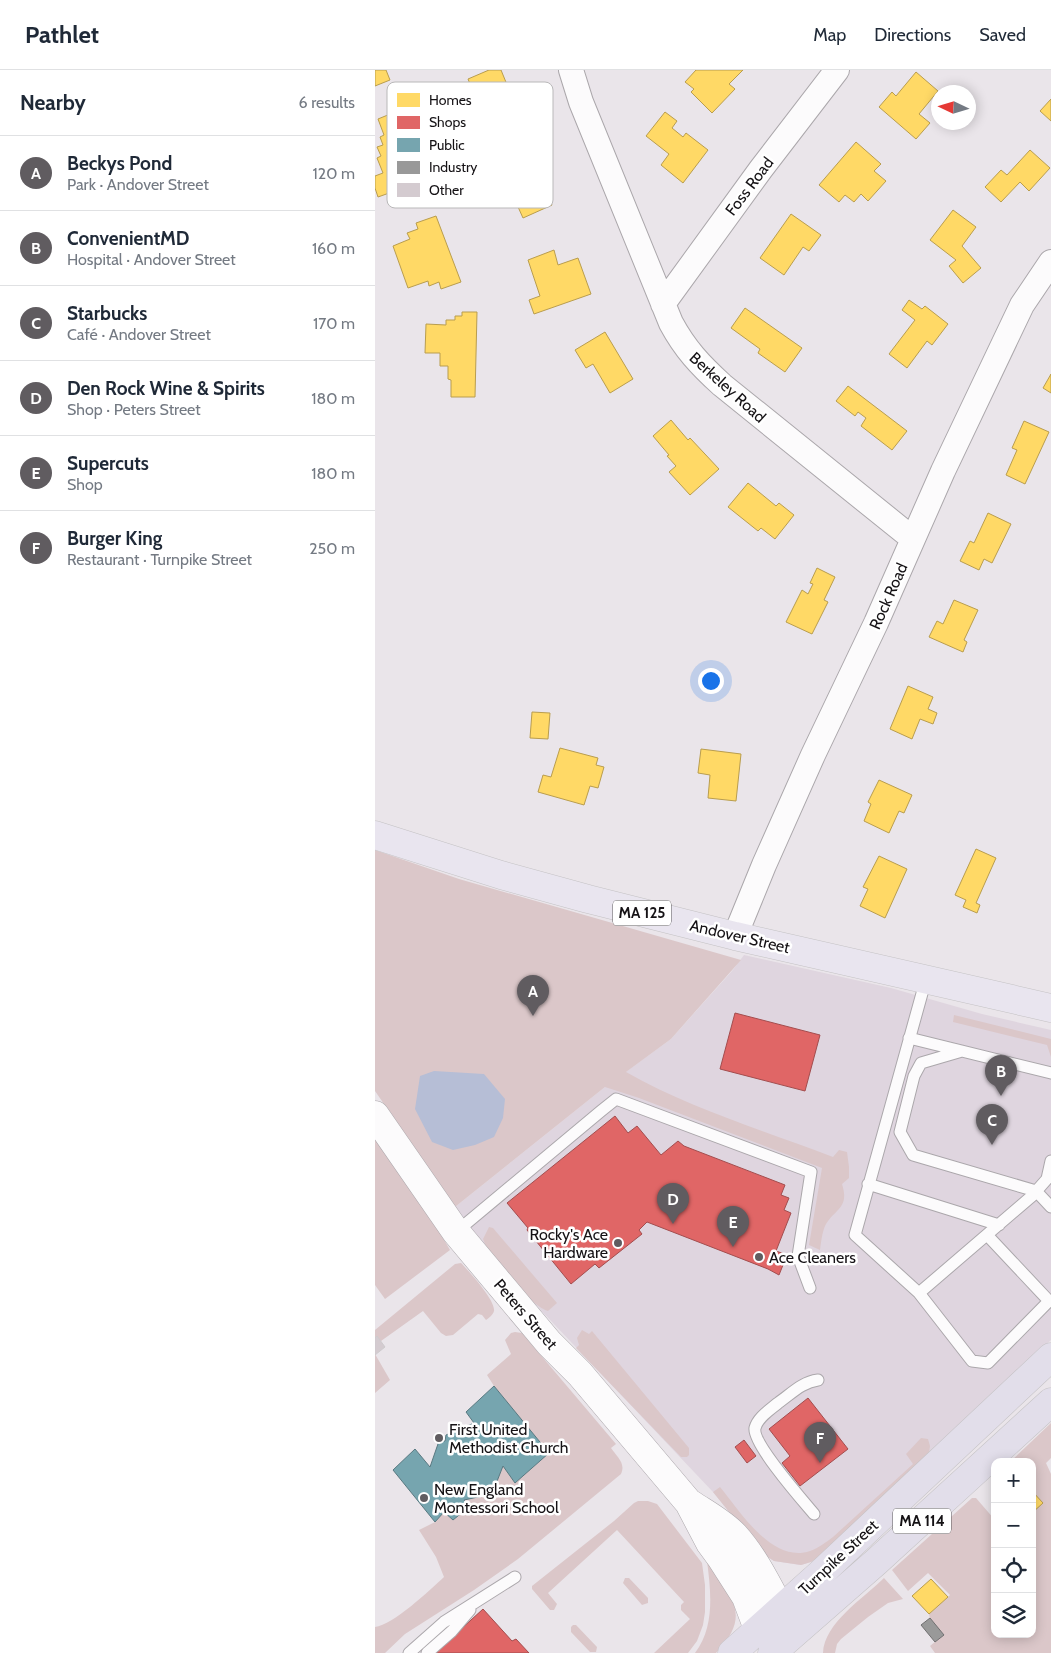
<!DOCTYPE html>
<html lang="en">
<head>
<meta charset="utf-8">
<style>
  :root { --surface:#fff; --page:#f6f6f7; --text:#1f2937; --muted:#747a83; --line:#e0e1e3; --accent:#605c60 }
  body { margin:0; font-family:Cabin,sans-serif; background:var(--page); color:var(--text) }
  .controls { position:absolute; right:15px; bottom:15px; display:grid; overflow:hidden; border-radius:10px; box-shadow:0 2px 12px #0003 }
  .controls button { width:45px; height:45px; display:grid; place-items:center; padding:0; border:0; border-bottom:1px solid var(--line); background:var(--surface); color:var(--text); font:25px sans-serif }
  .compass { position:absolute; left:556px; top:15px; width:45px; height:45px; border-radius:50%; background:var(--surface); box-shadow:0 2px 12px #0003; rotate:274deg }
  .you { position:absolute; left:335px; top:610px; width:18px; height:18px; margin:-12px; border:4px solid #fff; border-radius:50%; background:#1a73e8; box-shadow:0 0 0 8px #1a73e833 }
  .badge { display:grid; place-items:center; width:32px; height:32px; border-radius:50%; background:var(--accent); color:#fff; font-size:16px; font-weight:700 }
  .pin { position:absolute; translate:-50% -41px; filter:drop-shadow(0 1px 2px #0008) }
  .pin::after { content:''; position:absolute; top:26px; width:18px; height:15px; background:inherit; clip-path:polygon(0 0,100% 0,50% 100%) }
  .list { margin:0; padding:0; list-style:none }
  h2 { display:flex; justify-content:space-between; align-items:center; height:65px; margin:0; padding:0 20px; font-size:21px }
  h2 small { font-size:16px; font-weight:400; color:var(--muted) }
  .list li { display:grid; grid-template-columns:32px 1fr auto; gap:15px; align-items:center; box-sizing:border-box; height:75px; padding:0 20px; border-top:1px solid var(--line) }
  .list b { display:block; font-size:19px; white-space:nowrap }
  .list p { margin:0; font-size:16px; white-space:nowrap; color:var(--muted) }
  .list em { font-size:16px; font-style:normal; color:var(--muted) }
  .icon { flex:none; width:28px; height:28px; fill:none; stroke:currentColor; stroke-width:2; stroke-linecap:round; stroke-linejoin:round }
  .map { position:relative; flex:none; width:676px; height:1583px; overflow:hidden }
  header { display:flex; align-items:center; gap:30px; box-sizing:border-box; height:70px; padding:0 25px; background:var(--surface); border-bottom:1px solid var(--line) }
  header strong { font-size:24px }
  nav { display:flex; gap:28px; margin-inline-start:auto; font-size:18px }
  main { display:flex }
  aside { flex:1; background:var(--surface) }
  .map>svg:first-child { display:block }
  .built { fill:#dfd5df }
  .green { fill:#dbc7c9 }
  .water { fill:#b6bed6 }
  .homes { fill:#ffd966; stroke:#b99d4e }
  .shops { fill:#e06666; stroke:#a34d4e }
  .public { fill:#76a5af; stroke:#597981 }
  .industry { fill:#999; stroke:#717071 }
  .building { fill:#d4cbd0; stroke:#cecacd }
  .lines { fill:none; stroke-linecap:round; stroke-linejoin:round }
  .service-casing { stroke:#aba7ab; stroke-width:13 }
  .minor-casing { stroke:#aba7ab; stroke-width:26 }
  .secondary-casing { stroke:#aba7ab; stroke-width:29 }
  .primary-casing { stroke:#c4c2c4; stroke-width:29 }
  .trunk-casing { stroke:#c4c2c4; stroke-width:29 }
  .service { stroke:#fcfbfc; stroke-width:11 }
  .minor { stroke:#fcfbfc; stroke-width:24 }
  .secondary { stroke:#fcfbfc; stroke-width:28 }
  .primary { stroke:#e9e5ef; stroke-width:28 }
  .trunk { stroke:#e2deea; stroke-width:28 }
  .poi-dot { fill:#605c60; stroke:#fff; stroke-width:2 }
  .labels { text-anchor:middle; stroke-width:5; stroke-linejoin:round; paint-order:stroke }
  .shield { fill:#fff; stroke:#5b595b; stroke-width:1 }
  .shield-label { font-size:15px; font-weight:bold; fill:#151215 }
  .street-label { font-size:16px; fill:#151215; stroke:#fff }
  .poi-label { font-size:16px; fill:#151215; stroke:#fff; text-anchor:start }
  .key { fill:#fff; stroke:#b9b8b9; stroke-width:1 }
  .key-label { font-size:14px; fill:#151215 }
</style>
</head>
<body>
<header>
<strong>Pathlet</strong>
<nav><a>Map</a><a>Directions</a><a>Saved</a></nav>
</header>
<main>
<aside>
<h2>Nearby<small>6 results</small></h2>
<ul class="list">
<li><span class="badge">A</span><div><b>Beckys Pond</b><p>Park · Andover Street</p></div><em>120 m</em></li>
<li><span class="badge">B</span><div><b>ConvenientMD</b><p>Hospital · Andover Street</p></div><em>160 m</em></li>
<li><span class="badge">C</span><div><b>Starbucks</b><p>Café · Andover Street</p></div><em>170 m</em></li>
<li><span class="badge">D</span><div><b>Den Rock Wine &amp; Spirits</b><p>Shop · Peters Street</p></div><em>180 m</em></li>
<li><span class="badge">E</span><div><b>Supercuts</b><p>Shop</p></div><em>180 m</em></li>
<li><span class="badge">F</span><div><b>Burger King</b><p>Restaurant · Turnpike Street</p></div><em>250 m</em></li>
</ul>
</aside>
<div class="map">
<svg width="676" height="1583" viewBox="0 0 676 1583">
  <rect width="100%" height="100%" fill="#eae5ea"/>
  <path class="built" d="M369,885L516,918L607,944L676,960V1270L436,1492L426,1495L399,1491L388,1484L338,1422L142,1215L112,1179L80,1137L230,1017L296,969L357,901Z"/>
  <path class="green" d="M0,780L84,809L366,890L296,969L251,1002C316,1039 388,1060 458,1087L464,1080L472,1082L474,1097V1108L467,1114C475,1139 459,1139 450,1156C447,1163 446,1173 445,1180L434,1175L447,1098L264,1028L230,1017L80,1137L0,1021Z
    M579,945L676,969V987L672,975L578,952Z
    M0,1055L9,1066L75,1180L10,1229L0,1215Z
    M114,1157L118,1158L182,1233L173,1241C154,1235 125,1195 112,1179L108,1169Z
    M86,1193C93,1200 121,1231 119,1241C118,1245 114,1248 111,1250L107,1245L103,1244L78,1265L71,1266L66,1263L48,1241L6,1271L2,1267L0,1268V1260L80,1194Z
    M207,1260L214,1264L217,1261L314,1378V1385L312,1387H306L201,1278L204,1275L202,1268Z
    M140,1262L147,1263L241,1374L236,1378C242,1387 251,1393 246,1404L143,1489L99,1520L30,1564L10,1583H0V1557C18,1555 55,1520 69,1507L61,1487L44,1460L60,1452L69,1442L78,1450L94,1437L89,1430L116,1424L128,1396L140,1413L174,1383L119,1316L112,1305L136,1284L130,1270L136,1263Z
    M0,1284L15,1310L0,1323Z
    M676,1353V1388L671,1393L676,1404V1583H560L555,1576L568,1565L555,1548L554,1544L575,1525L553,1503L533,1521L517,1500L597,1428H601L620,1450V1564H657V1392H635Z
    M546,1368L553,1369L555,1376L554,1383L448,1485L436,1492L426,1495L399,1491L388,1484L338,1422L345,1417C365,1441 397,1494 435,1481C444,1478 451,1472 458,1467L538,1394L531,1384Z
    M263,1431H273L282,1434L327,1493L330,1515V1542L328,1555L322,1571L313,1583H279L315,1549L306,1540V1535L309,1532L242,1460L173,1523L182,1534L179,1540H175L157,1519V1516L239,1451L259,1433Z
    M332,1491C356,1526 378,1545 341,1583H320C340,1557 336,1522 332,1491Z
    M250,1508H254L273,1528V1533L267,1535L248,1513Z
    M509,1508L528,1529L513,1533L493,1547L466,1569L462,1574L460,1583H448C449,1553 489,1528 509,1508Z
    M198,1555H201L222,1577L221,1582H215L196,1562V1557Z"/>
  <path class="water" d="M59,1001L109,1004L130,1029L128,1048L119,1067L100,1075L78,1080L57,1072L40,1039L45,1006Z"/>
  <path class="homes" d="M0,0H11L15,10L0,16Z
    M114,0H126L146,49L114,62L93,9Z
    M321,0H368L354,14L360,19L337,43L316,22L319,19L310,12Z
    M541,2L563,21L544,44L555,53L541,69L504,37L517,22L521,26Z
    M676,29V51L665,41Z
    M25,40L54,116L34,124L31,117L3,127L0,118V106L8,103L2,88L6,86L2,77L8,75L5,67L9,65L3,49Z
    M290,42L302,51L297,58L308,67L311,63L333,80L308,113L286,95L294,84L271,66Z
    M481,72L506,94L499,101L511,111L493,131L486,124L479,132L470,125L464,132L444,115Z
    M655,80L675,98L654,121L645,112L626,132L610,117L626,100L632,105Z
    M154,86L177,135L148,148L126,99Z
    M578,140L601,157L587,176L606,198L588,213L574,196L581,190L555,170Z
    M416,144L446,165L434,181L428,177L409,205L385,188Z
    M61,146L86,212L66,219L64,212L54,216L53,211L33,218L18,176L35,169L32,163L43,159L41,153Z
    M179,180L183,195L203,188L216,224L159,244L154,230L165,226L153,190Z
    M534,230L547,239L550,236L573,254L557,275L552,271L532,298L514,284L540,250L527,240Z
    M370,238L427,278L410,302L383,283L385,279L356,258Z
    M87,242H102L100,327H76V310L73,309V296H65V283H50L51,254L71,255V250H80V246H87Z
    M230,262L258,309L235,323L218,294L211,298L200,280Z
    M676,304V323L668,318Z
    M473,316L532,361L517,380L486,356L491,348L483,342L480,346L461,331Z
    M296,350L313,370L315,368L344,399L315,425L294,402L301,396L292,386L294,385L278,366Z
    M649,351L674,362L650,414L631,405L642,380L637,378Z
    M373,413L401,436L404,433L419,445L400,469L386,458L383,461L353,437Z
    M613,443L636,454L617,493L609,489L604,500L585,491L595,471L599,473Z
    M442,498L460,507L449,530L453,532L437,564L411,552L427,520L433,524L438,514L435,513Z
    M579,530L603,540L589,570L592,572L588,582L554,567L562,551L568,554Z
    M533,616L558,627L553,639L562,643L558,654L545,649L537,669L515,659Z
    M157,642L175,643L173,669L155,668Z
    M185,678L223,688L221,695L229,697L223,718L215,716L209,735L163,722L168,705L176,707Z
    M326,679L366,684L361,731L333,728L335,705L323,703Z
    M504,710L537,725L529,743L524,741L514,763L489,751L496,734L493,732Z
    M601,779L621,788L601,833L605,835L602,843L588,837L591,830L580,825Z
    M504,786L532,799L510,848L485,836L493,819L488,817Z
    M657,1421L668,1433L657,1443Z
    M556,1509L573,1527L554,1544L537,1526Z"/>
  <path class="shops" d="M360,943L445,965L430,1021L345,999Z
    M240,1046L253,1063L262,1056L286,1085L303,1071L309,1076L410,1115L406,1125L414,1128L409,1140L416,1143L401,1181L412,1185L404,1205L393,1199L272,1152L264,1160L267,1164L224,1198L220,1194L196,1214L152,1160L153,1158L132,1133Z
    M433,1328L473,1379L425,1416L407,1393L415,1386L394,1359Z
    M369,1370L381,1386L372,1393L360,1377Z
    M108,1539L137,1571L141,1569L154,1583H60Z"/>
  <path class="public" d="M119,1316L174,1383L140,1413L128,1396L117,1424L89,1430L94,1437L78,1450L69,1442L60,1452L18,1400L40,1379L55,1397L64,1371H70L71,1365L99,1353L91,1342Z"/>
  <path class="industry" d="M555,1548L569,1565L560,1572L546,1555Z"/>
  <path class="building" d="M2,1266L10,1277L0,1285V1268Z"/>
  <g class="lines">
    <defs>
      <path id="service" d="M551,909L480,1165L544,1223L657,1126L672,1109L676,1091
        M534,968L676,1003
        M587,981L546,993L539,1006L525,1062L538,1085L661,1121L676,1137
        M493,1114L624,1155
        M81,1162L226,1041L241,1029L436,1102L423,1186L435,1218
        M544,1223L597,1291L613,1293L674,1231L612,1165
        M439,1444C428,1431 377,1373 380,1358C383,1347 395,1340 403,1333C416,1324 427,1312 443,1310
        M34,1583L69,1552L140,1507
        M52,1583L77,1561L95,1540"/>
      <path id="minor" d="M196,0L206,32L296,253C310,279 325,295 347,315L538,469
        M288,234L386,99L462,0
        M360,866L389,795L438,685L501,553L568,401L647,235L676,192"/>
      <path id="secondary" d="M0,1045L81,1162L174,1273L205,1304L314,1433L335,1473L346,1488L371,1527L383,1559
        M316,1434C331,1444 348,1453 360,1466C379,1487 393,1516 406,1540"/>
      <path id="primary" d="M0,765L126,805L213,829L360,866L676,938"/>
      <path id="trunk" d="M357,1583L445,1504L676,1287
        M397,1583L501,1492L676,1332"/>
    </defs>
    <use href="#service" class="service-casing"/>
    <use href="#minor" class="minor-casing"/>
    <use href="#secondary" class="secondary-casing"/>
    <use href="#primary" class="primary-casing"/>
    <use href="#trunk" class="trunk-casing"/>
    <use href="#service" class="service"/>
    <use href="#minor" class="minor"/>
    <use href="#secondary" class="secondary"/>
    <use href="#primary" class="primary"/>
    <use href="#trunk" class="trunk"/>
  </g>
  <g class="poi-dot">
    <circle cx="243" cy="1173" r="5"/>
    <circle cx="384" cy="1187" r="5"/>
    <circle cx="64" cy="1368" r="5"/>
    <circle cx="49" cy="1428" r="5"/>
  </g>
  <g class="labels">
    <g class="shield">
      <rect x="238" y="830.5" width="58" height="25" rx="4"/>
      <rect x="518" y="1438.5" width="58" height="25" rx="4"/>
    </g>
    <g class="shield-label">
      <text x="267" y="848">MA 125</text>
      <text x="547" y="1456">MA 114</text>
    </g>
    <g class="street-label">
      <text transform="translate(374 116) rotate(-53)" y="6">Foss Road</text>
      <text transform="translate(353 317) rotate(42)" y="6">Berkeley Road</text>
      <text transform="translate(513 526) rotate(-66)" y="6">Rock Road</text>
      <text transform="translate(365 866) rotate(13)" y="6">Andover Street</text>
      <text transform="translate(151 1244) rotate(49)" y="6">Peters Street</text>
      <text transform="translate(463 1487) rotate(-43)" y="6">Turnpike Street</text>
    </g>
    <g class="poi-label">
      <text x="233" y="1170" text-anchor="end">Rocky's Ace<tspan x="233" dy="18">Hardware</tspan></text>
      <text x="394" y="1193">Ace Cleaners</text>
      <text x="74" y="1365">First United<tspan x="74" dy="18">Methodist Church</tspan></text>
      <text x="59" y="1425">New England<tspan x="59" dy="18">Montessori School</tspan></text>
    </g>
  </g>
  <rect x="12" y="12" width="166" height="126" rx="8" class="key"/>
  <rect x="22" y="23" width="23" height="14" fill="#ffd966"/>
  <rect x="22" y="46" width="23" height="13" fill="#e06666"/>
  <rect x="22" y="68" width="23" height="14" fill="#76a5af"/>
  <rect x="22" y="91" width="23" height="13" fill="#999"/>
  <rect x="22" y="113" width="23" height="14" fill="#d4cbd0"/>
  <g class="key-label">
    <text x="54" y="35">Homes</text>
    <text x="54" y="57">Shops</text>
    <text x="54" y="80">Public</text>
    <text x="54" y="102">Industry</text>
    <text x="54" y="125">Other</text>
  </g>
</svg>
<div class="controls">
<button>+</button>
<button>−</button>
<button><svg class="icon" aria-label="locate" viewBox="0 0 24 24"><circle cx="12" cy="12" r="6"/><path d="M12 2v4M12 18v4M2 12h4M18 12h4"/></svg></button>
<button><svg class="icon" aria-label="layers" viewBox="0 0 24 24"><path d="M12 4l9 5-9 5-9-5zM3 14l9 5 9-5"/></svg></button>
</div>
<svg class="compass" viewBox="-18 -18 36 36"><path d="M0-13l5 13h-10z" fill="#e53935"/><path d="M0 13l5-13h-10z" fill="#747a83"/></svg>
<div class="you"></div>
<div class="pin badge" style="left:158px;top:946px">A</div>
<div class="pin badge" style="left:626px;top:1026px">B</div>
<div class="pin badge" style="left:617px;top:1075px">C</div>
<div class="pin badge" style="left:298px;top:1154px">D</div>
<div class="pin badge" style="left:358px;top:1177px">E</div>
<div class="pin badge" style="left:445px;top:1393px">F</div>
</div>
</main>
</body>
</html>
